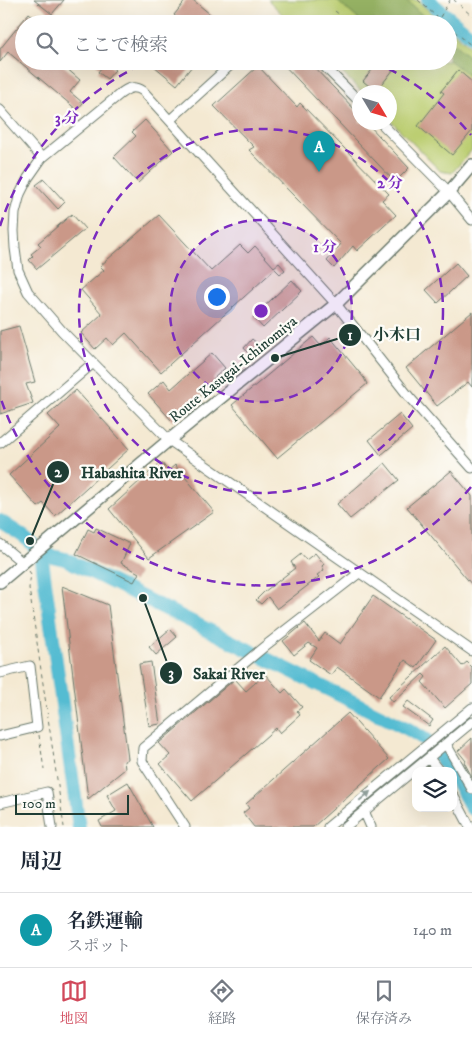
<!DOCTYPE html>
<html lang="ja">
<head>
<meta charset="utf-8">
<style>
  :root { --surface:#fff; --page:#f6f6f7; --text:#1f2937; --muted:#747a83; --line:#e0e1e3; --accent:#d1495b }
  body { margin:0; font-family:"IM FELL DW Pica","Noto Serif JP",serif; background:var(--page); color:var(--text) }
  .controls { position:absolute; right:15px; bottom:15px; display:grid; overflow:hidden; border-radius:10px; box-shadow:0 5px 20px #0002 }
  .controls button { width:45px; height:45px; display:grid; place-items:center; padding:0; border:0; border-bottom:1px solid var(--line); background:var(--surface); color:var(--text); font:25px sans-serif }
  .compass { position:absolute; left:352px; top:85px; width:45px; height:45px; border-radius:50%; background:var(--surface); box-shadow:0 5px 20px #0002; rotate:128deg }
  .scale { position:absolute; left:15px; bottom:12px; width:114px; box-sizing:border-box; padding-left:5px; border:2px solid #1f3d34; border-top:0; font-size:14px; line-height:18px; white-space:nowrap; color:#1f3d34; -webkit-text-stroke:4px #fdfcf7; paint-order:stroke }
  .you { position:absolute; left:216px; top:296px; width:18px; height:18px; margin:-12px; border:4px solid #fff; border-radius:50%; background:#1a73e8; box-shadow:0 0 0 8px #1a73e833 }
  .badge { display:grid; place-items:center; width:32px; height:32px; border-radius:50%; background:var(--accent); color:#fff; font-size:16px; font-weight:700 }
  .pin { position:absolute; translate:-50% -41px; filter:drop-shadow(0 1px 2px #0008) }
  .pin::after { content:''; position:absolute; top:26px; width:18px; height:15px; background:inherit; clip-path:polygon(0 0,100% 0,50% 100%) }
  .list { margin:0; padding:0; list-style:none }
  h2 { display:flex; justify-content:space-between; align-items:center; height:65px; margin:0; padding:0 20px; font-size:21px }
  h2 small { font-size:16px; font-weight:400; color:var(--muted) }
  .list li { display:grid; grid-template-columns:32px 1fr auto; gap:15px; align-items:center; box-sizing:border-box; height:75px; padding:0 20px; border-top:1px solid var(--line) }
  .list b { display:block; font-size:19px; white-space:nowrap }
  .list p { margin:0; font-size:16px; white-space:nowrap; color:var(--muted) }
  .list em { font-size:16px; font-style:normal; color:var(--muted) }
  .icon { flex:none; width:28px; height:28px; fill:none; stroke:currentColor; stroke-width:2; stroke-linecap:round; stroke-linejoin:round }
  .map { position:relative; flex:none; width:472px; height:827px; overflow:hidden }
  .search { position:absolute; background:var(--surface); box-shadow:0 5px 20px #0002; left:15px; right:15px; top:15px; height:55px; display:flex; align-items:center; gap:12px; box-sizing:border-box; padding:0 18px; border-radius:28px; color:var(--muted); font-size:19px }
  .sheet { height:140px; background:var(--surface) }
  nav { display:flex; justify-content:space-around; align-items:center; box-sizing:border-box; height:70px; border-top:1px solid var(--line); background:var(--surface); font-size:14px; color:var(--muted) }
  nav a { display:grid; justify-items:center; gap:2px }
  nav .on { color:var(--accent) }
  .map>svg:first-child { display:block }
  .green { fill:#bcce72; stroke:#6e8653 }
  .forest { fill:#95b164; stroke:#5a774c }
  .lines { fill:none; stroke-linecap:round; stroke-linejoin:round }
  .river { stroke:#54bcd2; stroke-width:14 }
  .building { fill:#ca9888 }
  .minor-casing { stroke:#6a796b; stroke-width:11 }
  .major-casing { stroke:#6a796b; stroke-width:14 }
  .path { stroke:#6a796b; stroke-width:1; stroke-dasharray:4 4; stroke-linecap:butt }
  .minor { stroke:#fff; stroke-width:9 }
  .major { stroke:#fff; stroke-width:11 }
  .oneway { fill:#8f9e9a }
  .ring { fill:none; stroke:#7b2cbf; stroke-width:2.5; stroke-dasharray:9 6 }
  .labels { text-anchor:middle; stroke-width:4.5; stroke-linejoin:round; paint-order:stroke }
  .street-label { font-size:15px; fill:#1f3d34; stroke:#fdfcf7 }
  .centre { fill:#7b2cbf; stroke:#fdfcf7; stroke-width:2.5 }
  .ring-label { font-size:15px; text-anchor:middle; font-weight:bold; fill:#7b2cbf; stroke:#fdfcf7; stroke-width:4.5; stroke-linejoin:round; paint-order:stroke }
  .leader { fill:none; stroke:#1f3d34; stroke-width:2 }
  .callout-dot { fill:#1f3d34; stroke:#fdfcf7; stroke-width:2 }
  .mark-label { font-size:15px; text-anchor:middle; font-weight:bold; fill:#fff }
  .callout-label { font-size:16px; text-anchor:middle; font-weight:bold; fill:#1f3d34; stroke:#fdfcf7; stroke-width:4.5; stroke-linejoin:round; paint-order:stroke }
</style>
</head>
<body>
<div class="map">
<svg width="472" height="827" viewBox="0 0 472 827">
  <rect width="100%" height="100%" fill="#fdfcf7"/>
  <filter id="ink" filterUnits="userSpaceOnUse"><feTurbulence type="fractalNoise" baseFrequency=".02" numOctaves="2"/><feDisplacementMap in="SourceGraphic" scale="10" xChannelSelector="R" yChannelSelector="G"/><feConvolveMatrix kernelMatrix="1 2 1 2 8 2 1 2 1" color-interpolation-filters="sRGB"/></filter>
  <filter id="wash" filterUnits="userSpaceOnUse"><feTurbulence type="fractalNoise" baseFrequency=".0096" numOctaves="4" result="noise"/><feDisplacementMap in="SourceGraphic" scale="20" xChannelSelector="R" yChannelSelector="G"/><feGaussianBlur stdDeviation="1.12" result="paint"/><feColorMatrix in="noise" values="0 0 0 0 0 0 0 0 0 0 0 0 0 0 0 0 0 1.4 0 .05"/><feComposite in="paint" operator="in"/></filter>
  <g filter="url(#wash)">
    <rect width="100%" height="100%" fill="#f4e9d2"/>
    <path class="green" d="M268,0H417L444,24H292Z
      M448,27L472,48V150L452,173L440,171L390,120V92H362L330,61H448Z"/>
    <path class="forest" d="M336,0H406L432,24H377L374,20L363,23Z
      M448,38L472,60V78L448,59Z"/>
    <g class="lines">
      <path class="river" d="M428,0L472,37
        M0,521C16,532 35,540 42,560L79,827
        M39,553L65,559L408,729L426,740L451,771
        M453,774L472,809"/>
    </g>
    <g id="blocks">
      <path class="building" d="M34,0H64L52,14Z
        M186,0H193L222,24H184L174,15Z
        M29,13L42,24H24V61H58L80,80L70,92L83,103L77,110L8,52L0,62V49Z
        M93,61H110L108,64L115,70L107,79L98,72L101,68Z
        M148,61H196L177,85Z
        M280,61H308L360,115V122H366L409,168L395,182Z
        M372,61H392L397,65L376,92L363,81L376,65Z
        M258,66L297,107L300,103L389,194L382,200L396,215L357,251L353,246L334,268L327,261L341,244L249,150L254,147L214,106Z
        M458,70L472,82V131L452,155L418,126L444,93L441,91Z
        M145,120L173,151L138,183L114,157L136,136L132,132Z
        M44,179L65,202L58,209L36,185Z
        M72,214L85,229L37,269L29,260L33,256L31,254L41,246L38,243Z
        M159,215L211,271L240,245L248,253L255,246L274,267L279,263L285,270L280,274L275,269L161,372L126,333L113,345L107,338L95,349L81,333L102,314L81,290L104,270L100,266Z
        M456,263L467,276L438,303L426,290Z
        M292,280L302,291L263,328L253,317Z
        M472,312V387L468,382L437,406L406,368Z
        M19,326L35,382L26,384L33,403L0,414V331Z
        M313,337L321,346L330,337L364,378L367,384L277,458L232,405Z
        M252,339L259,345L250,355L244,348Z
        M212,353L225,368L213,379L216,382L172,421L148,394L164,380L171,389Z
        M76,390L129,449L55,516L43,503L38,507L9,475L60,428L48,415Z
        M400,414L412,429L381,455L369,440Z
        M161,462L168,471L175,465L214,512L149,558L109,509Z
        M385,463L399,480L350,519L337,504Z
        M451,471L472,496V585L407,507Z
        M96,528L130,544L121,563L139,573L134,582L76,554L88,529L94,532Z
        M315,553L324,564L322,566L324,570L317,575L319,577L277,609L268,597L261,604L256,600L264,592L295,568L291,562L301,554L306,560Z
        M62,586L108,605L128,759L124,761L125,769L88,799Z
        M373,596L436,640L416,668L405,660L379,697L337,667L331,675L309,660L317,648L309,643L294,655L283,641L305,623L319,641L325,633L340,644Z
        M170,629L177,637L156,655L149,647Z
        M445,646L462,666L467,662L472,667V684L445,708L422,682L426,677L423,674L393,702L389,697Z
        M151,662L160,724L149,726L139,664Z
        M265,674L282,693L286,689L302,707L297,711L300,715L280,733L276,728L192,801L160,764L170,755L159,743L235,679L246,691Z
        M408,701L433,720L429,726L403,707Z
        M348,713L389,759L313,827H254L243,813L249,808L246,804Z
        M472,738V777L464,762L466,761L458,751Z
        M128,782L153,827H102L99,821L116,811L107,795Z"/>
    </g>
  </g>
  <g filter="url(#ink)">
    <use href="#blocks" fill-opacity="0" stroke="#6a796b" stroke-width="1"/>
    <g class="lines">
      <defs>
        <path id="minor" d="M276,24L279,21L281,24
          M319,61L360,102
          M0,110L42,158
          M170,120L235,61
          M380,122L449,192L472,220
          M0,443L93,363
          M472,468L410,398L336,304L143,91C134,85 128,88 120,94L42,158L28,178L20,194L15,213L14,231L15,248L18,270L28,292L62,331L169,440L472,651
          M0,544L23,563
          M0,673L30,666L37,727L0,736
          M446,744L472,789
          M429,758L439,771
          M453,795L470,827
          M0,803L47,792L52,827
          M364,811L371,827
          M185,827L142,761L143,748L265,646L359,573
          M328,827L472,708
          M345,827L472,722"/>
        <path id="major" d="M0,582L169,440L336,304L449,192L472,165"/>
      </defs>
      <use href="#minor" class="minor-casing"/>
      <use href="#major" class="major-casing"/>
      <path class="path" d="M418,0L445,24
        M454,0L472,16
        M335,11L351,24
        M436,24L450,0
        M448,26L472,46
        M397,61L401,65L405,61
        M29,571L31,574L29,588L64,827
        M39,735L44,770"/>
      <use href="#minor" class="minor"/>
      <use href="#major" class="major"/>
    </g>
    <defs><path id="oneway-solid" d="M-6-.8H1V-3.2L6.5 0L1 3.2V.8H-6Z" transform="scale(1.25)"/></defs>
    <use class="oneway" href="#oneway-solid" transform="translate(365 796) rotate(-40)"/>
  </g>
  <circle cx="261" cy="311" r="91" fill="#7b2cbf" fill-opacity=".12"/>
  <g class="ring">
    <circle cx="261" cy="311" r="91"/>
    <circle cx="261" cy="311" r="182"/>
    <path d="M471 487A274 274 0 0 1 0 396M0 226A274 274 0 0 1 147 62M375 62A274 274 0 0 1 471 135"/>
  </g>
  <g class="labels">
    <g class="street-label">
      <text transform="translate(233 369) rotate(-39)" y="5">Route Kasugai-Ichinomiya</text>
    </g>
  </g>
  <circle cx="261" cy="311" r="8" class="centre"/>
  <g class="ring-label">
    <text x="67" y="123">3 分</text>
    <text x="390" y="188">2 分</text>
    <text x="325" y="252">1 分</text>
  </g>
  <path class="leader" d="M275 358L350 335M30 541L58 472M143 598L171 673"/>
  <g class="callout-dot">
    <circle cx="275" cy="358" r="5"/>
    <circle cx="30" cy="541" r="5"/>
    <circle cx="143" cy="598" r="5"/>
    <circle cx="350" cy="335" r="12"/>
    <circle cx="58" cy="472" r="12"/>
    <circle cx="171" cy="673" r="12"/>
  </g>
  <g class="mark-label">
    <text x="350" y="340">1</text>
    <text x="58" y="477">2</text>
    <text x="171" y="678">3</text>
  </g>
  <g class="callout-label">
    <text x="397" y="340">小木口</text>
    <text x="132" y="478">Habashita River</text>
    <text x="229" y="679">Sakai River</text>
  </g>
</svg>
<div class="controls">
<button><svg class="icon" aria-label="layers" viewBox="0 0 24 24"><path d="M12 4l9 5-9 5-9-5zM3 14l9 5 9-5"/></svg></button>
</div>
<svg class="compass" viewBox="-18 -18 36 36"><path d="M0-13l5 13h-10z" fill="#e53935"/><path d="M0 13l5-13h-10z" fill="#747a83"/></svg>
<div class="scale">100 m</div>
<div class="you"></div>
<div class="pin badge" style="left:319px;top:172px;background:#0f9aa8">A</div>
<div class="search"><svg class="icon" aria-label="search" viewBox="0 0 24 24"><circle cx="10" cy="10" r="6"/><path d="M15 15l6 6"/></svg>ここで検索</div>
</div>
<section class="sheet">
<h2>周辺<small></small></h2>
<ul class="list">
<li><span class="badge" style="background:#0f9aa8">A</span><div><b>名鉄運輸</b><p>スポット</p></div><em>140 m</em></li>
</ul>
</section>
<nav>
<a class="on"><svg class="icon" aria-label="map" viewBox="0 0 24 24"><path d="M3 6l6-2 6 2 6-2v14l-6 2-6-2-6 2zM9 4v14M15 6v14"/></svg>地図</a>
<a><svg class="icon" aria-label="directions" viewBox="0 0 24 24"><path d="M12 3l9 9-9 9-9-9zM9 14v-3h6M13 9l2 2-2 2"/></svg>経路</a>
<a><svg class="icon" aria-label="saved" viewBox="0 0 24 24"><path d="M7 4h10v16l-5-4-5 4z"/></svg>保存済み</a>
</nav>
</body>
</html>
